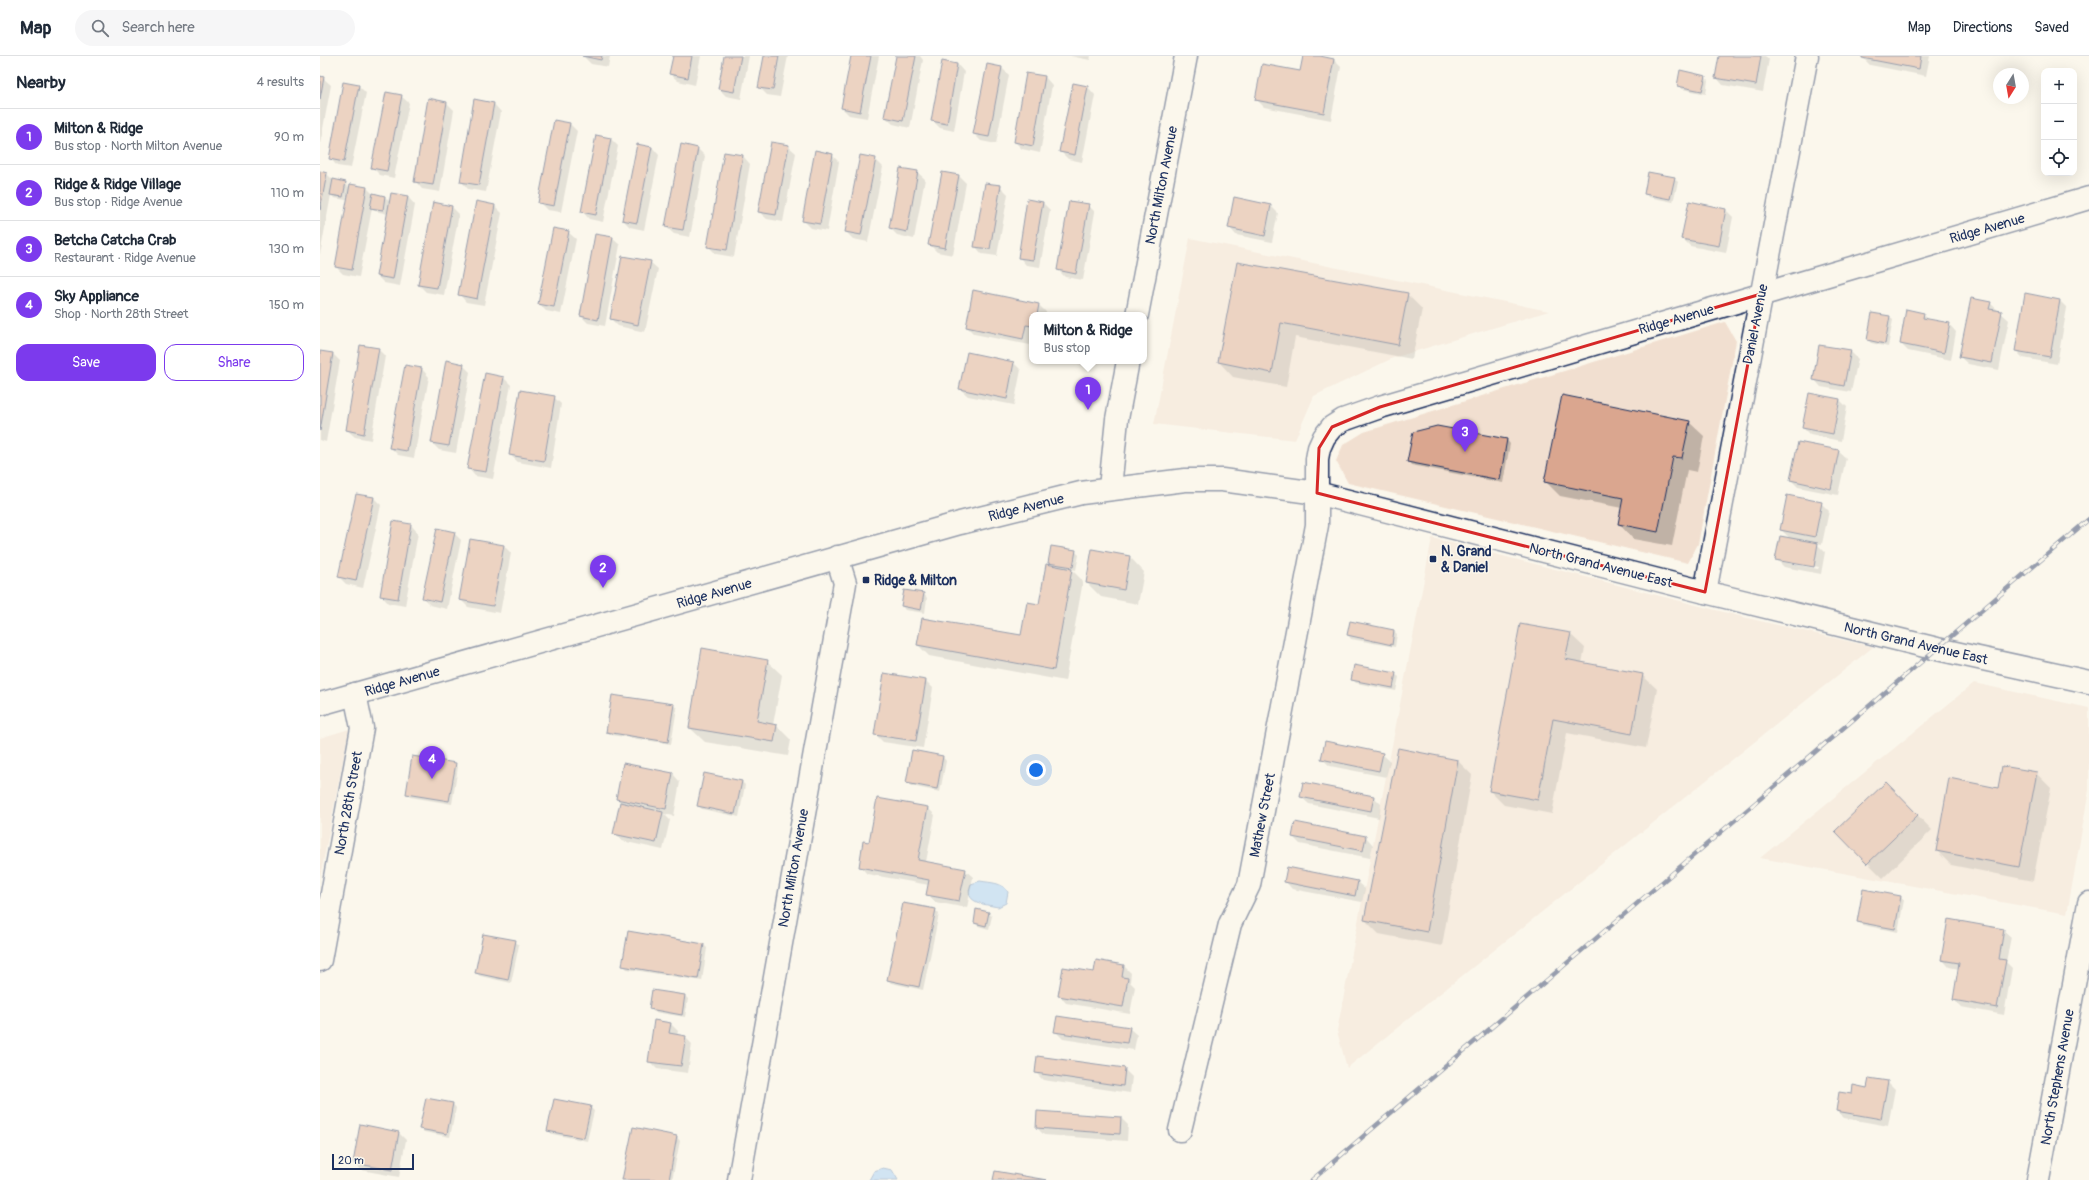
<!DOCTYPE html>
<html lang="en">
<head>
<meta charset="utf-8">
<style>
  :root { --surface:#fff; --page:#f6f6f7; --text:#1f2937; --muted:#747a83; --line:#e0e1e3; --accent:#7c3aed }
  body { margin:0; font-family:Pangolin,sans-serif; background:var(--page); color:var(--text) }
  .controls { position:absolute; right:12px; top:12px; display:grid; overflow:hidden; border-radius:8px; box-shadow:0 4px 16px #0002 }
  .controls button { width:36px; height:36px; display:grid; place-items:center; padding:0; border:0; border-bottom:1px solid var(--line); background:var(--surface); color:var(--text); font:20px sans-serif }
  .compass { position:absolute; left:1673px; top:12px; width:36px; height:36px; border-radius:50%; background:var(--surface); box-shadow:0 4px 16px #0002; rotate:191deg }
  .scale { position:absolute; left:12px; bottom:10px; width:82px; box-sizing:border-box; padding-left:4px; border:2px solid #1b2f5e; border-top:0; font-size:11px; line-height:14px; white-space:nowrap; color:#1b2f5e; -webkit-text-stroke:3px #fbf7ec; paint-order:stroke }
  .you { position:absolute; left:716px; top:714px; width:14px; height:14px; margin:-10px; border:3px solid #fff; border-radius:50%; background:#1a73e8; box-shadow:0 0 0 6px #1a73e833 }
  .badge { display:grid; place-items:center; width:26px; height:26px; border-radius:50%; background:var(--accent); color:#fff; font-size:13px; font-weight:700 }
  .pin { position:absolute; translate:-50% -33px; filter:drop-shadow(0 1px 2px #0008) }
  .pin::after { content:''; position:absolute; top:21px; width:14px; height:12px; background:inherit; clip-path:polygon(0 0,100% 0,50% 100%) }
  .popup { position:absolute; left:709px; top:256px; width:118px; height:52px; box-sizing:border-box; display:grid; place-content:center; border-radius:8px; background:var(--surface); filter:drop-shadow(0 1px 3px #0005); font-size:13px; white-space:nowrap; color:var(--muted) }
  .popup b { font-size:15px; color:var(--text) }
  .popup::after { content:''; position:absolute; left:50%; top:100%; margin-left:-8px; border:8px solid transparent; border-top-color:var(--surface) }
  .list { margin:0; padding:0; list-style:none }
  h2 { display:flex; justify-content:space-between; align-items:center; height:52px; margin:0; padding:0 16px; font-size:17px }
  h2 small { font-size:13px; font-weight:400; color:var(--muted) }
  .list li { display:grid; grid-template-columns:26px 1fr auto; gap:12px; align-items:center; box-sizing:border-box; height:56px; padding:0 16px; border-top:1px solid var(--line) }
  .list b { display:block; font-size:15px; white-space:nowrap }
  .list p { margin:0; font-size:13px; white-space:nowrap; color:var(--muted) }
  .list em { font-size:13px; font-style:normal; color:var(--muted) }
  .actions { display:flex; gap:8px; padding:12px 16px }
  .actions a { flex:1; padding:9px 0; border:1px solid var(--accent); border-radius:12px; text-align:center; font-size:14px; color:var(--accent) }
  .actions .main { background:var(--accent); color:#fff }
  .icon { flex:none; width:22px; height:22px; fill:none; stroke:currentColor; stroke-width:2; stroke-linecap:round; stroke-linejoin:round }
  .map { position:relative; flex:none; width:1769px; height:1124px; overflow:hidden }
  header { display:flex; align-items:center; gap:24px; box-sizing:border-box; height:56px; padding:0 20px; background:var(--surface); border-bottom:1px solid var(--line) }
  header strong { font-size:19px }
  nav { display:flex; gap:22px; margin-inline-start:auto; font-size:14px }
  .search { width:280px; height:36px; background:var(--page); display:flex; align-items:center; gap:10px; box-sizing:border-box; padding:0 14px; border-radius:22px; color:var(--muted); font-size:15px }
  main { display:flex }
  aside { flex:1; background:var(--surface) }
  .map>svg:first-child { display:block }
  .built { fill:#f1dfd0 }
  .water { fill:#9eccf9; stroke:#6a8dbb }
  .shadow { fill:#0003; fill-rule:evenodd }
  .building { fill:#daa68f; stroke:#1b2f5e }
  .lines { fill:none; stroke-linecap:round; stroke-linejoin:round }
  .minor-casing { stroke:#1b2f5e; stroke-width:25 }
  .tertiary-casing { stroke:#1b2f5e; stroke-width:25 }
  .minor { stroke:#fbf7ec; stroke-width:22 }
  .tertiary { stroke:#fbf7ec; stroke-width:22 }
  .rail-casing { stroke:#1b2f5e; stroke-width:4.5 }
  .rail { stroke:#fbf7ec; stroke-width:3; stroke-dasharray:9; stroke-linecap:butt }
  .marked { fill:none; stroke:#d62828; stroke-width:3; stroke-linejoin:round }
  .poi-dot { fill:#1b2f5e; stroke:#fbf7ec; stroke-width:1.5 }
  .labels { text-anchor:middle; stroke-width:3; stroke-linejoin:round; paint-order:stroke }
  .street-label { font-size:14px; fill:#1b2f5e; stroke:#fbf7ec }
  .poi-label { font-size:14px; font-weight:bold; fill:#1b2f5e; stroke:#fbf7ec; text-anchor:start }
</style>
</head>
<body>
<header>
<strong>Map</strong>
<div class="search"><svg class="icon" aria-label="search" viewBox="0 0 24 24"><circle cx="10" cy="10" r="6"/><path d="M15 15l6 6"/></svg>Search here</div>
<nav><a>Map</a><a>Directions</a><a>Saved</a></nav>
</header>
<main>
<aside>
<h2>Nearby<small>4 results</small></h2>
<ul class="list">
<li><span class="badge">1</span><div><b>Milton &amp; Ridge</b><p>Bus stop · North Milton Avenue</p></div><em>90 m</em></li>
<li><span class="badge">2</span><div><b>Ridge &amp; Ridge Village</b><p>Bus stop · Ridge Avenue</p></div><em>110 m</em></li>
<li><span class="badge">3</span><div><b>Betcha Catcha Crab</b><p>Restaurant · Ridge Avenue</p></div><em>130 m</em></li>
<li><span class="badge">4</span><div><b>Sky Appliance</b><p>Shop · North 28th Street</p></div><em>150 m</em></li>
</ul>
<div class="actions"><a class="main">Save</a><a>Share</a></div>
</aside>
<div class="map">
<svg width="1769" height="1124" viewBox="0 0 1769 1124">
  <rect width="100%" height="100%" fill="#fbf7ec"/>
  <filter id="ink" filterUnits="userSpaceOnUse"><feTurbulence type="fractalNoise" baseFrequency=".025" numOctaves="2"/><feDisplacementMap in="SourceGraphic" scale="8" xChannelSelector="R" yChannelSelector="G"/><feConvolveMatrix kernelMatrix="1 2 1 2 8 2 1 2 1" color-interpolation-filters="sRGB"/></filter>
  <g filter="url(#ink)">
    <path class="built" d="M870,182L1229,255L1073,302L994,340L975,384L834,368Z
      M1405,266L1416,285L1378,488L1368,507L1028,427L1016,405L1023,389L1044,376Z
      M1112,482L1431,563L1553,591L1027,1012L1017,975Z
      M1654,627L1769,652V734L1747,858L1440,802Z
      M29,673L0,822V682Z"/>
    <path class="water" d="M660,825C671,827 682,826 688,836L686,847L678,851C663,848 643,847 651,828Z
      M563,1112L572,1114L578,1124H549L554,1115Z"/>
    <path class="shadow" d="M263,0H290L288,11L271,8Z
      M354,0H381L375,29L358,25L350,18Z
      M405,0H429L421,43L406,40L399,33Z
      M445,0H468L460,41L447,39L439,31Z
      M532,0H559L547,62L529,59L522,52Z
      M577,0H600L603,4L590,72L573,68L565,61Z
      M750,0H771L770,4Z
      M984,0L1014,4L1021,11L1011,64L944,51L936,43L981,16Z
      M1400,0H1445L1449,3L1443,36L1403,29L1396,21Z
      M1543,0H1610L1606,20L1550,9L1543,2Z
      M637,8L644,16L634,75L620,72L613,65Z
      M682,12L689,19L676,88L661,85L654,78Z
      M1385,20L1388,24L1386,38L1362,33L1358,30Z
      M0,21L3,22L11,29L0,89Z
      M725,21L732,29L720,97L702,93L695,86Z
      M753,28L768,31L775,39L762,106L748,103L740,95Z
      M39,30L46,37L31,112L17,110L10,102Z
      M81,40L89,47L74,122L60,119L53,112Z
      M109,44L127,47L134,54L120,136L102,133L95,125Z
      M174,48L181,56L166,136L148,133L141,125Z
      M250,68L257,75L241,156L227,154L219,146Z
      M291,83L298,90L283,166L269,163L262,155Z
      M468,90L476,97L463,166L447,163L439,156Z
      M332,91L339,99L324,174L310,171L303,164Z
      M377,92L385,100L370,181L354,178L346,171Z
      M405,97L423,100L430,108L414,201L396,198L388,190Z
      M512,99L519,106L507,175L491,172L483,164Z
      M555,103L563,111L548,186L533,183L526,176Z
      M0,116L7,118L13,124L25,127L30,132L31,129L47,132L53,138L65,141L70,146L71,139L88,141L95,149L80,230L64,227L57,220L68,158L55,155L52,152L39,221L23,218L16,211L29,138H27L26,144L14,142L11,139L0,199Z
      M597,116L605,123L594,183L577,179L570,172Z
      M639,120L646,127L633,199L617,196L610,189Z
      M1354,122L1358,126L1353,146L1328,141L1325,137Z
      M680,130L688,138L677,200L662,198L655,190Z
      M722,146L730,154L720,211L706,209L699,201Z
      M768,149L775,156L763,224L745,221L738,214Z
      M175,150L182,157L164,249L146,246L139,238Z
      M951,150L958,157L952,186L916,179L909,171Z
      M132,151L139,158L124,239L106,236L99,229Z
      M1406,154L1413,161L1406,197L1370,190L1362,182Z
      M248,176L256,183L241,258L226,255L219,248Z
      M292,182L300,189L285,270L268,267L261,260Z
      M330,206L338,213L325,276L298,270L291,263Z
      M917,207L1087,238L1102,253L1092,303L975,281L966,331L913,321L899,306Z
      M1740,245L1747,252L1737,308L1703,302L1696,295Z
      M1670,247L1689,264L1679,314L1648,308L1640,301Z
      M719,249L726,256V259H712V279L710,289L654,278L647,271Z
      M1553,258L1570,261L1573,264L1568,291L1551,287L1548,284Z
      M1603,258L1610,265L1629,268L1636,276L1631,304L1588,295L1581,288Z
      M58,293L65,300L51,384L35,381L27,374Z
      M1530,295L1538,303L1531,336L1501,331L1494,323Z
      M0,296L13,298L20,305L6,386L0,384Z
      M648,298L694,307L701,314L694,349L648,340L640,333Z
      M143,309L150,316L136,397L119,394L112,387Z
      M102,313L109,321L94,402L78,399L71,392Z
      M184,322L191,329L173,423L155,420L148,412Z
      M234,341L241,348L231,412L198,406L190,399Z
      M1520,344L1527,351L1521,385L1490,379L1483,372Z
      M1369,366L1384,380L1377,416L1367,414L1352,490L1313,483L1299,468L1302,452L1240,440L1225,425Z
      M1117,371L1187,384L1190,388L1183,427L1091,409L1088,405Z
      M1518,395L1526,402L1518,439L1478,431L1471,424Z
      M54,442L61,449L43,532L26,528L19,521Z
      M1501,447L1509,455L1502,488L1496,487L1505,496L1501,518L1464,511L1456,503L1471,483L1461,474ZM1463,504L1499,511L1498,513L1463,506Z
      M91,469L98,477L85,550L68,547L61,539Z
      M134,477L141,484L127,553L110,549L103,542Z
      M184,490L191,497L180,557L148,551L140,543Z
      M755,495L759,499L756,514L751,513L763,525L745,625L609,600L598,589L702,581L720,549L733,510L729,507Z
      M810,501L824,516L818,548L781,541L767,527Z
      M604,538L607,542L605,557L585,554L582,550Z
      M1030,566L1074,575L1077,578L1075,591L1031,583L1028,579Z
      M1250,578L1265,592L1262,607L1322,619L1337,633L1326,692L1247,677L1232,758L1184,749L1170,735Z
      M447,605L462,619L453,669L457,670L471,684L468,700L385,686L370,672Z
      M1075,618L1079,621L1076,635L1036,627L1032,623Z
      M565,619L606,625L613,632L603,692L563,686L555,678Z
      M353,649L357,652L351,688L291,679L287,676Z
      M1079,693L1138,705L1152,719L1122,890L1059,878L1045,864Z
      M1062,698L1070,705L1066,721L1010,710L1002,703Z
      M623,701L626,705L620,736L591,730L587,726Z
      M135,708L138,711L132,748L90,741L87,738Z
      M303,709L353,718L360,726L354,760L344,758L350,764L343,794L302,785L294,777L301,747L297,743Z
      M1716,717L1731,732L1713,825L1631,809L1617,795L1679,733Z
      M422,726L425,729L419,761L382,753L378,750Z
      M984,727L1054,741L1061,748L1059,762L989,748L981,741Z
      M1566,727L1612,774L1563,822L1516,775Z
      M608,752L615,759L606,806L645,814L653,821L647,852L615,846L607,839L609,829L547,818L540,810Z
      M973,781H1046L1053,789L1050,802L980,788Z
      M965,825L1037,826L1045,833L1042,846L972,833Z
      M1581,841L1584,844L1578,876L1542,869L1538,866Z
      M615,854L619,858L603,934L571,927L568,924Z
      M668,857L672,860L669,873L658,870L655,867Z
      M1683,874L1691,881L1686,906L1692,912L1684,959L1641,951L1634,944L1639,913L1629,911L1622,903Z
      M309,876L384,889L387,892L382,925L307,913L303,909Z
      M195,885L199,889L191,927L160,920L156,917Z
      M804,910L811,917L810,926L815,931L810,958L746,947L739,939L775,917Z
      M365,940L368,943L365,961L334,956L330,953Z
      M351,968L358,975L357,980L365,981L372,988L368,1017L337,1013L330,1006Z
      M809,972L817,979L814,994L743,983L736,976Z
      M804,1013L812,1021L810,1037L723,1024L716,1017Z
      M1568,1026L1575,1033L1568,1070L1524,1062L1517,1055L1533,1039Z
      M133,1048L136,1052L130,1081L104,1076L100,1073Z
      M270,1051L274,1055L267,1085L232,1078L228,1074Z
      M801,1062L808,1069L807,1085L724,1079L717,1072Z
      M313,1072L357,1081L360,1085L352,1124H303Z
      M79,1077L86,1084L79,1121L41,1114L34,1106Z"/>
    <path class="building" d="M262,0H282L281,4Z
      M353,0H372L368,22L349,18Z
      M404,0H421L414,36L398,33Z
      M444,0H459L453,34L438,32Z
      M531,0H551L540,56L521,52Z
      M576,0H596L583,65L564,61Z
      M983,0H1000L1014,3L1004,57L935,44L942,8L980,15Z
      M1399,0H1441L1436,29L1395,22Z
      M1542,0H1601L1599,13L1542,2Z
      M622,5L637,8L627,68L611,65Z
      M667,8L682,11L669,81L653,78Z
      M1360,14L1386,20L1382,35L1357,30Z
      M706,17L725,20L713,90L694,86Z
      M0,20L4,21L0,43Z
      M23,26L39,29L24,106L9,103Z
      M753,27L768,30L755,99L739,96Z
      M66,36L82,39L67,115L51,112Z
      M108,42L127,46L113,129L94,126Z
      M154,43L174,47L159,129L140,126Z
      M234,64L250,67L234,150L218,147Z
      M276,79L291,82L276,159L261,156Z
      M451,86L469,89L456,159L438,156Z
      M317,88L332,91L317,167L302,164Z
      M361,88L378,92L363,174L345,171Z
      M495,94L513,98L500,168L482,165Z
      M404,96L423,99L407,194L387,191Z
      M540,99L556,102L541,179L525,176Z
      M580,112L598,115L587,176L569,172Z
      M0,115L7,117L0,154Z
      M622,116L639,119L625,192L608,189Z
      M1328,116L1355,121L1350,143L1324,138Z
      M13,123L26,126L23,141L10,139Z
      M665,127L681,129L670,193L654,191Z
      M30,128L47,131L32,214L15,211Z
      M53,137L65,140L63,154L50,152Z
      M71,137L88,140L73,223L56,220Z
      M914,141L951,149L945,180L908,172Z
      M707,143L723,146L713,204L698,202Z
      M156,145L175,149L157,243L138,239Z
      M749,145L769,148L756,218L737,214Z
      M1369,145L1406,153L1399,190L1361,183Z
      M113,146L132,150L117,232L98,229Z
      M233,172L249,175L234,251L218,248Z
      M275,178L293,181L278,264L260,260Z
      M302,200L331,205L318,269L290,263Z
      M917,206L1088,237L1078,289L961,267L952,317L898,306Z
      M653,234L719,248L717,259H712V270L706,269L703,283L646,271Z
      M1705,237L1740,244L1730,301L1695,295Z
      M1651,242L1671,246L1669,253L1682,255L1672,307L1639,301Z
      M1586,253L1604,257L1603,262L1630,267L1624,297L1580,288Z
      M1552,257L1570,260L1565,288L1547,284Z
      M40,289L59,292L44,378L26,374Z
      M1499,289L1531,294L1524,330L1493,324Z
      M0,295L13,297L0,375Z
      M647,296L694,306L687,343L639,333Z
      M126,304L144,308L129,390L111,387Z
      M85,309L102,312L87,395L69,392Z
      M165,317L184,321L166,416L147,413Z
      M200,334L235,340L224,405L189,399Z
      M1489,337L1520,343L1513,378L1482,372Z
      M1242,339L1370,365L1362,402L1353,401L1338,476L1298,468L1303,442L1224,426Z
      M1117,370L1187,383L1180,424L1087,406L1093,376Z
      M1478,386L1519,394L1511,433L1470,424Z
      M36,438L54,441L36,525L18,521Z
      M1467,439L1502,446L1495,481L1460,474Z
      M73,465L91,468L78,543L60,540Z
      M117,472L135,476L120,546L102,542Z
      M1460,480L1498,487L1494,511L1455,504Z
      M150,483L184,489L173,550L139,544Z
      M731,490L756,494L753,511L728,507Z
      M772,493L810,500L804,534L766,527Z
      M726,508L752,513L734,614L597,589L602,562L701,579L707,546L719,548Z
      M584,534L604,537L601,554L581,550Z
      M1030,565L1074,574L1072,589L1027,579Z
      M1200,568L1251,577L1245,603L1323,618L1312,678L1233,663L1218,744L1169,735Z
      M382,592L448,604L437,665L457,669L454,686L369,672Z
      M1034,609L1076,617L1073,632L1031,624Z
      M564,617L606,624L596,685L554,679Z
      M292,639L354,648L348,686L286,676Z
      M1005,685L1063,697L1059,715L1001,703Z
      M1078,692L1138,704L1107,876L1044,864Z
      M592,694L623,700L617,733L586,727Z
      M92,700L136,707L129,745L86,738Z
      M303,707L353,717L346,753L296,743Z
      M1682,710L1717,716L1699,811L1616,795L1629,722L1678,732Z
      M384,717L422,725L415,758L377,750Z
      M983,726L1054,740L1051,755L980,741Z
      M1566,726L1598,759L1547,808L1515,775Z
      M557,742L608,751L598,804L646,813L639,845L606,839L609,824L539,811L543,785L549,786Z
      M300,746L343,756L336,787L293,778Z
      M975,766L1046,780L1043,795L972,781Z
      M967,811L1038,825L1035,840L964,826Z
      M1543,833L1581,840L1575,873L1537,866Z
      M583,847L616,853L599,931L567,924Z
      M656,853L669,856L666,870L654,867Z
      M1628,863L1684,873L1679,903L1686,904L1677,952L1633,944L1639,907L1621,904Z
      M308,875L384,888L378,923L302,910Z
      M163,878L196,884L188,924L155,917Z
      M776,904L804,909L802,921L808,922L803,951L738,940L743,911L774,916Z
      M332,934L365,939L362,959L329,953Z
      M737,960L810,971L807,987L734,976Z
      M334,964L351,967L349,977L366,980L361,1010L328,1006Z
      M717,1000L805,1012L803,1030L715,1017Z
      M1549,1022L1568,1025L1561,1063L1516,1055L1519,1036L1532,1038L1533,1029L1547,1032Z
      M106,1042L133,1047L127,1078L99,1073Z
      M234,1043L271,1050L264,1082L227,1075Z
      M717,1055L801,1061L800,1078L716,1072Z
      M40,1068L79,1076L72,1114L33,1107Z
      M313,1071L357,1080L349,1124H302Z
      M675,1115L727,1124H673Z"/>
    <g class="lines">
      <defs>
        <path id="minor" d="M817,259L866,0
          M790,432L797,363L808,305
          M1385,536L1487,0
          M0,904L42,672L35,638
          M860,1074L910,868L929,829L997,469V403L999,392L1004,381L1012,371L1023,364L1060,351L1769,142
          M419,1124L525,527L517,501
          M1718,1124L1769,847"/>
        <path id="tertiary" d="M0,648L640,467L761,437L865,424H902L997,437L1385,536L1617,593L1769,626"/>
      </defs>
      <use href="#minor" class="minor-casing"/>
      <use href="#tertiary" class="tertiary-casing"/>
      <use href="#minor" class="minor"/>
      <use href="#tertiary" class="tertiary"/>
      <defs>
        <path id="rail" d="M992,1124L1769,463"/>
      </defs>
      <use href="#rail" class="rail-casing"/>
      <use href="#rail" class="rail"/>
    </g>
  </g>
  <path d="M0 0H1769V1124H0ZM1441,238L1385,536L997,437L999,392L1012,371L1060,351Z" fill="#fbf7ec" fill-opacity=".55" fill-rule="evenodd"/>
  <path class="marked" d="M1441,238L1385,536L997,437L999,392L1012,371L1060,351Z"/>
  <g class="poi-dot">
    <rect x="1109" y="499" width="8" height="8" rx="2"/>
    <rect x="542" y="520" width="8" height="8" rx="2"/>
  </g>
  <g class="labels">
    <g class="street-label">
      <text transform="translate(841 129) rotate(-79)" y="5">North Milton Avenue</text>
      <text transform="translate(1667 172) rotate(-16)" y="5">Ridge Avenue</text>
      <text transform="translate(1356 263) rotate(-16)" y="5">Ridge Avenue</text>
      <text transform="translate(1435 268) rotate(-79)" y="5">Daniel Avenue</text>
      <text transform="translate(706 451) rotate(-14)" y="5">Ridge Avenue</text>
      <text transform="translate(1281 509) rotate(14)" y="5">North Grand Avenue East</text>
      <text transform="translate(394 537) rotate(-16)" y="5">Ridge Avenue</text>
      <text transform="translate(1596 587) rotate(13)" y="5">North Grand Avenue East</text>
      <text transform="translate(82 625) rotate(-16)" y="5">Ridge Avenue</text>
      <text transform="translate(28 747) rotate(-80)" y="5">North 28th Street</text>
      <text transform="translate(942 759) rotate(-79)" y="5">Mathew Street</text>
      <text transform="translate(473 812) rotate(-80)" y="5">North Milton Avenue</text>
      <text transform="translate(1737 1021) rotate(-80)" y="5">North Stephens Avenue</text>
    </g>
    <g class="poi-label">
      <text x="1121" y="500">N. Grand<tspan x="1121" dy="16">&amp; Daniel</tspan></text>
      <text x="554" y="529">Ridge &amp; Milton</text>
    </g>
  </g>
</svg>
<div class="controls">
<button>+</button>
<button>−</button>
<button><svg class="icon" aria-label="locate" viewBox="0 0 24 24"><circle cx="12" cy="12" r="6"/><path d="M12 2v4M12 18v4M2 12h4M18 12h4"/></svg></button>
</div>
<svg class="compass" viewBox="-18 -18 36 36"><path d="M0-13l5 13h-10z" fill="#e53935"/><path d="M0 13l5-13h-10z" fill="#747a83"/></svg>
<div class="scale">20 m</div>
<div class="you"></div>
<div class="pin badge" style="left:768px;top:354px">1</div>
<div class="popup"><b>Milton &amp; Ridge</b>Bus stop</div>
<div class="pin badge" style="left:283px;top:532px">2</div>
<div class="pin badge" style="left:1145px;top:396px">3</div>
<div class="pin badge" style="left:112px;top:723px">4</div>
</div>
</main>
</body>
</html>
